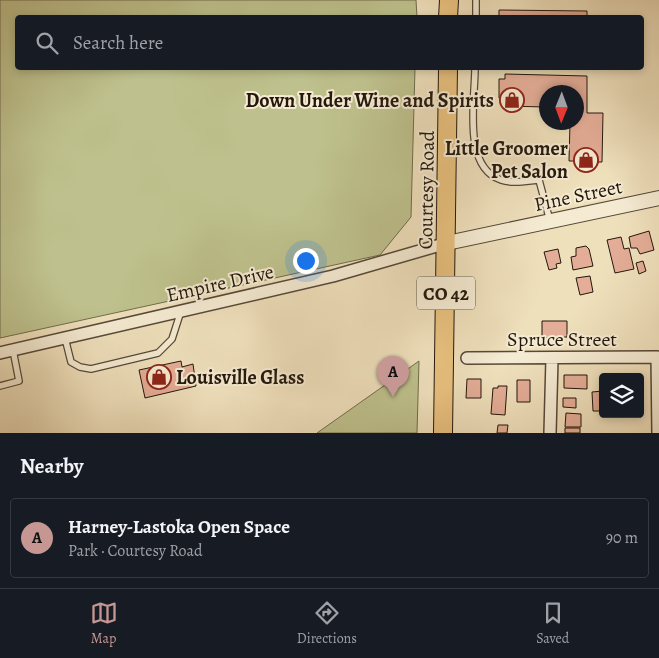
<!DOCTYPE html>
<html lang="en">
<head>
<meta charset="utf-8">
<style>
  :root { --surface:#171b24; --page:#242831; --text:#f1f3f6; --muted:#9ea1a6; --line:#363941; --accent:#c59692 }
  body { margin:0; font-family:Alegreya,serif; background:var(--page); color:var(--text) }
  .controls { position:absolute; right:15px; bottom:15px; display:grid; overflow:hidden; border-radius:5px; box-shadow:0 2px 8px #0003 }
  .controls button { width:45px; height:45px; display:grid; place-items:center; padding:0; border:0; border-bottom:1px solid var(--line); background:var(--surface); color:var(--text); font:25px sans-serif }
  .compass { position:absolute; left:539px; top:85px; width:45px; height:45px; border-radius:50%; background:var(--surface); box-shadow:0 2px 8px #0003; rotate:181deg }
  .you { position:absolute; left:305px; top:260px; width:18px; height:18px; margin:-12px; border:4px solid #fff; border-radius:50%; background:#1a73e8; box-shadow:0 0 0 8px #1a73e833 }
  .badge { display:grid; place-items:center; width:32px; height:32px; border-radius:50%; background:var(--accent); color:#111; font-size:16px; font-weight:700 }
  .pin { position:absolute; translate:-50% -41px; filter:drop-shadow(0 1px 2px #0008) }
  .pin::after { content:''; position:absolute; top:26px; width:18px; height:15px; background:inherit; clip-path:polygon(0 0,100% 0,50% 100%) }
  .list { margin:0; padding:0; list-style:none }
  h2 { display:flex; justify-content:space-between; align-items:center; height:65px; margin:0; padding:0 20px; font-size:21px }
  h2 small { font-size:16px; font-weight:400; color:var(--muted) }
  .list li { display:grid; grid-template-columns:32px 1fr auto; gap:15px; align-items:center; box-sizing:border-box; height:80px; margin:0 10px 10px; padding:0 10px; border:1px solid var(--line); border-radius:5px }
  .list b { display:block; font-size:19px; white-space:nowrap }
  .list p { margin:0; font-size:16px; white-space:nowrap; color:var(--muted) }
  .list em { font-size:16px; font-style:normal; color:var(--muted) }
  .icon { flex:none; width:28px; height:28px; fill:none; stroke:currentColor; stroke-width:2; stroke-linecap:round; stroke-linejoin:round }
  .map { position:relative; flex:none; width:659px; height:433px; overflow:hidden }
  .search { position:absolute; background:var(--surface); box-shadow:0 2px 8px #0003; left:15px; right:15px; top:15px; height:55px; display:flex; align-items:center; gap:12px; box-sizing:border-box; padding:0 18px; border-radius:5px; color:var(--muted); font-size:19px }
  .sheet { height:155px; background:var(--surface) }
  nav { display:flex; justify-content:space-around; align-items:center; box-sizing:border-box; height:70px; border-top:1px solid var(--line); background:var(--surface); font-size:14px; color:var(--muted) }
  nav a { display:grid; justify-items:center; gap:2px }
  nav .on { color:var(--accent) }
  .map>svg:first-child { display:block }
  .green { fill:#bec18d; stroke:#706c4c }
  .building { fill:#e4ad97; stroke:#23170c }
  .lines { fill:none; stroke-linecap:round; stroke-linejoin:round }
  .service-casing { stroke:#564938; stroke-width:8 }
  .minor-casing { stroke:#564938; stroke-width:14 }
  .tertiary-casing { stroke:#564938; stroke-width:16 }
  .primary-casing { stroke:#23170c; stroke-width:20 }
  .service { stroke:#f5ebd3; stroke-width:5.5 }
  .minor { stroke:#f5ebd3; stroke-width:11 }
  .tertiary { stroke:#f5ebd3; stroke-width:14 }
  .primary { stroke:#e8c07e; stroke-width:18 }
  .labels { text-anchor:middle; stroke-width:4; stroke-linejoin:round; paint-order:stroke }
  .shield { fill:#f5ebd3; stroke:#625748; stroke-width:1 }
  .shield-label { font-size:19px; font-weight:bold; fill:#23170c }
  .poi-label { font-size:20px; font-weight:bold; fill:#23170c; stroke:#f5ebd3; text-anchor:end }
  .street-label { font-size:20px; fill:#23170c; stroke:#f5ebd3 }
</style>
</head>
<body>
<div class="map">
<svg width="659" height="433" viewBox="0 0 659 433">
  <rect width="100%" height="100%" fill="#efe0bc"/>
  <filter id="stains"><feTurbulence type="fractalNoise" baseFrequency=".004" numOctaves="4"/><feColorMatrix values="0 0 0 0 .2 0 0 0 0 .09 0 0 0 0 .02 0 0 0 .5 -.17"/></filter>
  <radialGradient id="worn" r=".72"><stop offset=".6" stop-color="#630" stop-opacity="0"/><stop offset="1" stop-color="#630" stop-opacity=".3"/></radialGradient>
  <path class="green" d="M0,0H416L417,17L18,18V68H415L411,217L380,255L0,338Z
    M419,361L417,433H317Z"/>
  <path class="building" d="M499,10L587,11V17L499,18Z
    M505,74L587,76V113H603L602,162H596V167L586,166H577V161H569L570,122H576V92H546V107L505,106V98H499V79H505Z
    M649,231L654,250L640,254L637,248H631L629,237Z
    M621,237L624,249L629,248L634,269L615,273L607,240Z
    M586,246L589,249L593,266L573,270L571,257L576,256V248Z
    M558,249L561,263L556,264L557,268L549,270L544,252Z
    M643,261L646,271L639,274L636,263Z
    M590,276L593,292L580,295L576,278Z
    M542,321H567V337L542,338Z
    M181,361L182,367L193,364L196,386L145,398L139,370Z
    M564,375H587V389L564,388Z
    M467,379H481V398H466Z
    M517,380H530V402H517Z
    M498,386H507L505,415L491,414L493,388H498Z
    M603,391V411H593L592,392Z
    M563,398H576V408L563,407Z
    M566,413L581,414V427H565Z
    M498,425H508L507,433H497Z
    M565,428H580V433H565Z"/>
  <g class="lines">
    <defs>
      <path id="service" d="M476,18V0
        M475,68C475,100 462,167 501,180C512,184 527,181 539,180L550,221
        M65,338L71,362L80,367L91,369L158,353L172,339L181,311
        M0,386L19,381L13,350"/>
      <path id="minor" d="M0,353L333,276L447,243
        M467,358L657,357L658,433
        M550,433L552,359"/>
      <path id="tertiary" d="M447,243L659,198"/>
      <path id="primary" d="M448,18L449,0
        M443,433L448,68"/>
    </defs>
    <use href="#service" class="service-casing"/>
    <use href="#minor" class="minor-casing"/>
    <use href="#tertiary" class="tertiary-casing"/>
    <use href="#primary" class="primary-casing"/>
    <use href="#service" class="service"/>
    <use href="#minor" class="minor"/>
    <use href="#tertiary" class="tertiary"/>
    <use href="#primary" class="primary"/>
  </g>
  <defs>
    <symbol id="shop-ring" viewBox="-11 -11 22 22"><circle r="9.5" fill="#f5ebd3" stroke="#8f2418" stroke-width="1.5"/><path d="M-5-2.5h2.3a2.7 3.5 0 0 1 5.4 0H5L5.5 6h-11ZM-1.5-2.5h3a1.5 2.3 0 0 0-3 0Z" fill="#8f2418"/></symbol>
  </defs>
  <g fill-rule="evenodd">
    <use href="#shop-ring" x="498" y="86" width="28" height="28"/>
    <use href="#shop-ring" x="572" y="146" width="28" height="28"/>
    <use href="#shop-ring" x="145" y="363" width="28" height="28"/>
  </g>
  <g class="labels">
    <rect class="shield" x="417" y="276.5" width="58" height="33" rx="4"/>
    <g class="shield-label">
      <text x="446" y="300">CO 42</text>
    </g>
    <g class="poi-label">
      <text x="494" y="107">Down Under Wine and Spirits</text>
      <text x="568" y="155">Little Groomer<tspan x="568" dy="23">Pet Salon</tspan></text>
      <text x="176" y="384" text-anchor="start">Louisville Glass</text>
    </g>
    <g class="street-label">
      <text transform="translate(426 190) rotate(-89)" y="7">Courtesy Road</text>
      <text transform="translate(578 195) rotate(-12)" y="7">Pine Street</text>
      <text transform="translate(220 283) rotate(-13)" y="7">Empire Drive</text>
      <text x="562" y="346">Spruce Street</text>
    </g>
  </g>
  <rect width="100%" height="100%" filter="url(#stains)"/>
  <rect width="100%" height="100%" fill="url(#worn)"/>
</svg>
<div class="controls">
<button><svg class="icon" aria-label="layers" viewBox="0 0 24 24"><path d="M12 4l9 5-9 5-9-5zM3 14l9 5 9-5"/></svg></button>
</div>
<svg class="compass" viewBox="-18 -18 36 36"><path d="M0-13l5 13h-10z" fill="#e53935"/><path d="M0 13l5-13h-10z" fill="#9ea1a6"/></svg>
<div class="you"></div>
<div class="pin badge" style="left:393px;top:397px">A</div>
<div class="search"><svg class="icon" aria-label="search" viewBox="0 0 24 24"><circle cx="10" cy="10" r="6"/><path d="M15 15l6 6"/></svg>Search here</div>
</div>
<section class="sheet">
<h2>Nearby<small></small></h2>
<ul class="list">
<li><span class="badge">A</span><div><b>Harney-Lastoka Open Space</b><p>Park · Courtesy Road</p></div><em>90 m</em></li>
</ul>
</section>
<nav>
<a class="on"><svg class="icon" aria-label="map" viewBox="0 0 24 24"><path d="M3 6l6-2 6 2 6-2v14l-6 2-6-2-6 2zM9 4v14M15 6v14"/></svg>Map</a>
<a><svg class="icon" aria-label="directions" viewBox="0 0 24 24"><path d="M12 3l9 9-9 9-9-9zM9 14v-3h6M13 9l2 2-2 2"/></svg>Directions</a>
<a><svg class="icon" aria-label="saved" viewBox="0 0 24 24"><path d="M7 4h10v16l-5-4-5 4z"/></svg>Saved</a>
</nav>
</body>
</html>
